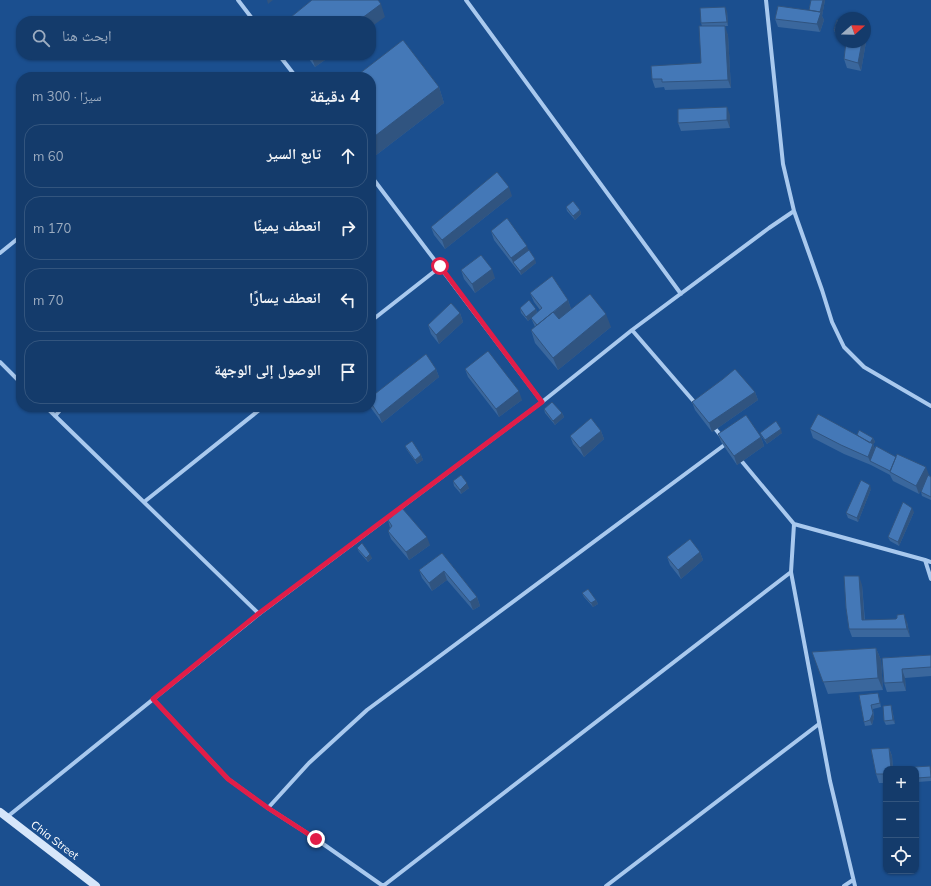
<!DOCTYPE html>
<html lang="ar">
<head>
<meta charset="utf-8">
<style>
  :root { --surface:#143b6b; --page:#214673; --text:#f1f3f6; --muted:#9dadc1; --line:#33557e }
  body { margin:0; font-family:Mulish,"Noto Naskh Arabic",sans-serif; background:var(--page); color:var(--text); direction:rtl }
  .controls { position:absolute; right:12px; bottom:12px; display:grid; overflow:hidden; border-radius:8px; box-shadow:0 1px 3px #0004 }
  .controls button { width:36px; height:36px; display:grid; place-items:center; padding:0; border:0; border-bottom:1px solid var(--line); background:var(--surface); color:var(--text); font:20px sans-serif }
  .compass { position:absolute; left:835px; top:12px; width:36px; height:36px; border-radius:50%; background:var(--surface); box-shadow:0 1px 3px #0004; rotate:70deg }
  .stop { position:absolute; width:12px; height:12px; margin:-9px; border:3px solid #e11d48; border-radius:50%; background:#fff }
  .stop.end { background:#e11d48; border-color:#fff; box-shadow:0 1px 4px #0008 }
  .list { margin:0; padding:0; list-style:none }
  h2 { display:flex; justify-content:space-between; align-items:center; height:52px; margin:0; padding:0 16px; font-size:17px }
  h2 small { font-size:13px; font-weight:400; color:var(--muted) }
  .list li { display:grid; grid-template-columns:26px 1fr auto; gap:12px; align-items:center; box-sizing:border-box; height:64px; margin:0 8px 8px; padding:0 8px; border:1px solid var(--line); border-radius:16px }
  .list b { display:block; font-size:15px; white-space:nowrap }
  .list em { font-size:13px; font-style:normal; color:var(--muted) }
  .icon { flex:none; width:22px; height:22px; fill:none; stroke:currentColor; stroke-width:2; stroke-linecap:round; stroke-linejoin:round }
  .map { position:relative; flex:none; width:931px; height:886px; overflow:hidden; direction:ltr }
  .search { position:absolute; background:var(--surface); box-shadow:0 1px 3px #0004; left:16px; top:16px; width:360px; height:44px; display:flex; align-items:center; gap:10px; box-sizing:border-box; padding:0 14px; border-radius:16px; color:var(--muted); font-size:15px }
  .panel { position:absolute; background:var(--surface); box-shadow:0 1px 3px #0004; left:16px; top:72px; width:360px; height:340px; border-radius:16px; direction:rtl }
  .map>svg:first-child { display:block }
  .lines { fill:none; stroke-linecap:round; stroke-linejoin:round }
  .minor { stroke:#a9c9ee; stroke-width:4 }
  .secondary { stroke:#d6e6fa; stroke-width:8 }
  .wall { fill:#3a679d }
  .shaded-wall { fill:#305480 }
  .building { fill:#4478b7; stroke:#305480 }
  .route { stroke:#e11d48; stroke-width:5 }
  .labels { text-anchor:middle; stroke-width:3.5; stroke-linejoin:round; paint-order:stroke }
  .street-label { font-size:11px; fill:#fff; stroke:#1b4f8f }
</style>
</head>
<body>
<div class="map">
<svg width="931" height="886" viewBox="0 0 931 886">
  <rect width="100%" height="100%" fill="#1b4f8f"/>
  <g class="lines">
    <path class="minor" d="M238,0L254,21
      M466,0L681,294
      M766,0L783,164L794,211L822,290L832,322L844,347L864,367L931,406
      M279,55L296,77
      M371,176L542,402
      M0,253L21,236
      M371,321L440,267
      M632,330L696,404
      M0,362L21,383
      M46,407L259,614
      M55,416L63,407
      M712,425L722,437
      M739,458L794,524L925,560L931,562
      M144,502L263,407
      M794,524L791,572L830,781L855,886
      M925,560L931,579
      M153,699L228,779L268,808L316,839L383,886
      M268,808L309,763L367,710L727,443
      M7,817L259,614L542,402L632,330L769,228L794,211
      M383,886L791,572
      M606,886L819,724
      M844,886L853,880"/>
    <path class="secondary" d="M0,812L96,886"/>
  </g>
  <path class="wall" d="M811,0H825L822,16L824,20L820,32L778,27L775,19L809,10Z
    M727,11L728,26H721L728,35L730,71L731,88L665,90L664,87L655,88L652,79L701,63L702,26L701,23Z
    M841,21V36L836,35L834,30Z
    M866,42L861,71L847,68L844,59Z
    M306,55H332L315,67Z
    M371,77L439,87L444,103L375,156L371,150Z
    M730,115V128L681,131L678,123Z
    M512,196L445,249L434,235L431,227Z
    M566,207L580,210L581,214L575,220L567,211Z
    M491,231L529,250L536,263L521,275L494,240Z
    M461,270L495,278L475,293L464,279Z
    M530,293L568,300L571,309L611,327L558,370L535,343L531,330L535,327L531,318L528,321L521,313L520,308L536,309L537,313L540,310L534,302Z
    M460,313L463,322L439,344L431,334L428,325Z
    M436,369L439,377L382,423L371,408V397Z
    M465,369L522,400L499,417L468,377Z
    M755,392L758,400L712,432L695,410L692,402Z
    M544,409L562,413L564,417L555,425L545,413Z
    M810,429L873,438L875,442L873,444L875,449L929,475L931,477V500L922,496L921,492L923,486L919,494L893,481L890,475L871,465L844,454L813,438Z
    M601,431L604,439L584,457L573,444L570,436Z
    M760,433H782L767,444L762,437Z
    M718,434L761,437L764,446L737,465L721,442Z
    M405,446L421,455L423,460L417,464L407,450Z
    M453,481L469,488L461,494L454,486Z
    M871,489L858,522L848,518L846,513Z
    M914,512L899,546L890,541L888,537Z
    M388,520L430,545L409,560L391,539L388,531L390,528Z
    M357,548L372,558L368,562L359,552Z
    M700,552L703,560L681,579L670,565L667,557Z
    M442,553L477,597L480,606L473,610L447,580L432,591L422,578L419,570Z
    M862,585L865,620L907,622L910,637H852L849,629Z
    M582,593L596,600L598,604L593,607L584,597Z
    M876,648L881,660L883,690L828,694L812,652Z
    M931,655V676L905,678L906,691L887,692L884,683L882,658Z
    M859,695L879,697L881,707L873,709L874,717L872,725L865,726L864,722Z
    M891,705L892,709L895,724L886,725L884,721Z
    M889,748L892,756L893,769H886V783H879L876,774Z
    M931,769V781L918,782L917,778Z"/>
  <path class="shaded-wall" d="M267,0H273L268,4Z
    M823,0H825L822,16L824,20L820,32L817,24Z
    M381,4L385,17L371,27V21H358Z
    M725,7L727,11L728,26L727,22Z
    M725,26L728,35L730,71L731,88L728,80Z
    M865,38L866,42L861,71L858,63L862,42H865Z
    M224,55H231L225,60Z
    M311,55H332L315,67Z
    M439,87L444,103L375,156L371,144V139Z
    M727,107L730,115V128L727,120Z
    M509,187L512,196L445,249L442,240Z
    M580,210L581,214L575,220L573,216Z
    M527,246L530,254L513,262L511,258Z
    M535,259L536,263L521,275L520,271Z
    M492,269L495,278L475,293L472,284Z
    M568,300L571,309L541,334L538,326Z
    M536,309L537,313L528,321L526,317Z
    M460,313L463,322L439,344L436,335Z
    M606,314L611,327L558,370L553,358Z
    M436,369L439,377L382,423L379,415Z
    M519,391L522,400L499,417L496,409Z
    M755,392L758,400L712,432L709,423Z
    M562,413L564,417L555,425L553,421Z
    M781,429L782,433L767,444L765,440Z
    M601,431L604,439L584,457L580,448Z
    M761,437L764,446L737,465L734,456Z
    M873,438L875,442L870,449L869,445Z
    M873,444L876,453L870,461L868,457Z
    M421,455L423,460L417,464L415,460Z
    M926,467L929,475L919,494L916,486Z
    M467,483L469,488L461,494L460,490Z
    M870,485L871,489L858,522L857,518Z
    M912,508L914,512L899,546L898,542Z
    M427,537L430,545L409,560L406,552Z
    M700,552L703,560L681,579L678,570Z
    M370,554L372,558L368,562L366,558Z
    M444,571L447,580L432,591L429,583Z
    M859,576L862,585L865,628L862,620Z
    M477,597L480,606L473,610L470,602Z
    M596,600L598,604L593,607L591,603Z
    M904,614L907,622L910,637L907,629Z
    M876,648L881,660L883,690L878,678Z
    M902,669L905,678L906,691L903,682Z
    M871,705L874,717L872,725L870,720Z
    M891,705L892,709L895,724L893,720Z
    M889,748L892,756L893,769H891Z"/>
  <path class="building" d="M312,0H378L381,4L358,21H286Z
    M811,0H823L820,12L809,10Z
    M778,6L821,12L817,24L775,19Z
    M725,7L727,22L701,23L700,8Z
    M837,20L841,21V33L834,30Z
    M699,26H725L728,80L662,82V79H652L651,66L701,63Z
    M403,40L439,87L371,139V77H355Z
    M846,42H862L858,63L844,59Z
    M727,107V120L678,123V109Z
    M497,172L509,187L442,240L431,227Z
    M573,201L580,210L573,216L566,207Z
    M507,218L527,246L511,258L491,231Z
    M529,250L535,259L520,271L513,262Z
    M481,255L492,269L472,284L461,270Z
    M552,276L568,300L537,325L531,318L542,308L530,293Z
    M590,294L606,314L553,358L531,330L553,312L559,319Z
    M529,300L536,309L526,317L520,308Z
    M451,303L460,313L436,335L428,325Z
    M488,351L519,391L496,409L465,369Z
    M426,354L436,369L379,415L371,403V397Z
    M735,369L755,392L709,423L692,402L723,379Z
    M552,402L562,413L553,421L544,409Z
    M818,414L873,444L868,457L841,445L810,429Z
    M746,415L761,437L734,456L718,434Z
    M591,418L601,431L580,448L570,436Z
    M776,421L781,429L765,440L760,433Z
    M859,430L873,438L870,443L857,435Z
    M412,441L421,455L415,460L405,446Z
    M876,446L896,457L890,471L870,461Z
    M897,454L926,467L916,486L890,472Z
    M461,475L467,483L460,490L453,481Z
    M928,475L931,477V497L921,492Z
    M861,480L870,485L857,518L846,513Z
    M903,502L912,508L898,542L888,537Z
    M402,508L427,537L406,552L388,531L392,526L388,520Z
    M690,539L700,552L678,570L667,557Z
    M362,543L370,554L366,558L357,548Z
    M442,553L477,597L470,602L444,571L429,583L419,570Z
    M844,576H859L862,620L896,619L897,618V615L904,614L907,629H849L846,608Z
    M588,589L596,600L591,603L582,593Z
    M876,648L878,678L823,682L812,652Z
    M931,655V667L902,669L903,682L884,683L882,658Z
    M878,693L880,703L871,705L873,713L870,720L864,722L859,695Z
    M891,705L893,720L884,721L883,706Z
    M889,748L891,769H886V774H876L871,749Z
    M930,766L931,777L917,778L916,769H915V767Z"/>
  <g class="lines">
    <path class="route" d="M316,839L268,808L228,779L153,699L258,614L542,402L440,266"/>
  </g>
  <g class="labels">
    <g class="street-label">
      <text transform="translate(55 840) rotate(37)" y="4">Chia Street</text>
    </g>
  </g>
</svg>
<div class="controls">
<button>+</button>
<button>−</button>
<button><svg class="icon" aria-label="locate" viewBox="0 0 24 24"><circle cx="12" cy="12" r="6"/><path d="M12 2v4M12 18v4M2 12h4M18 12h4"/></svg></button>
</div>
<svg class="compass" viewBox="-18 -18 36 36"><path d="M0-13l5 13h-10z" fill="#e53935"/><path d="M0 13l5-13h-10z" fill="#9dadc1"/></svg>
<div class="stop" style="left:440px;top:266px"></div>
<div class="stop end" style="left:316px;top:839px"></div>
<div class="search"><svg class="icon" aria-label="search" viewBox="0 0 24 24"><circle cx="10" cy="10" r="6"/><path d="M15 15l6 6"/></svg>ابحث هنا</div>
<section class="panel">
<h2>4 دقيقة<small>سيرًا · 300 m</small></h2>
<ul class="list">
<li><svg class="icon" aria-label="ahead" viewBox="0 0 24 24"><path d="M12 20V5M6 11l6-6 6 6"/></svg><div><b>تابع السير</b></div><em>60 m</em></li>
<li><svg class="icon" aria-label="right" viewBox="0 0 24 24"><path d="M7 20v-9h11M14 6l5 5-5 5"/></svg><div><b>انعطف يمينًا</b></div><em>170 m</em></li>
<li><svg class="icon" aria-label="left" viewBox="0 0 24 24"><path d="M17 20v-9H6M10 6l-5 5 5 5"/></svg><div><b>انعطف يسارًا</b></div><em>70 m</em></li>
<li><svg class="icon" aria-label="arrive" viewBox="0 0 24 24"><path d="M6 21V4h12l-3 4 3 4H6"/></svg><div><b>الوصول إلى الوجهة</b></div></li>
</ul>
</section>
</div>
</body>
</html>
